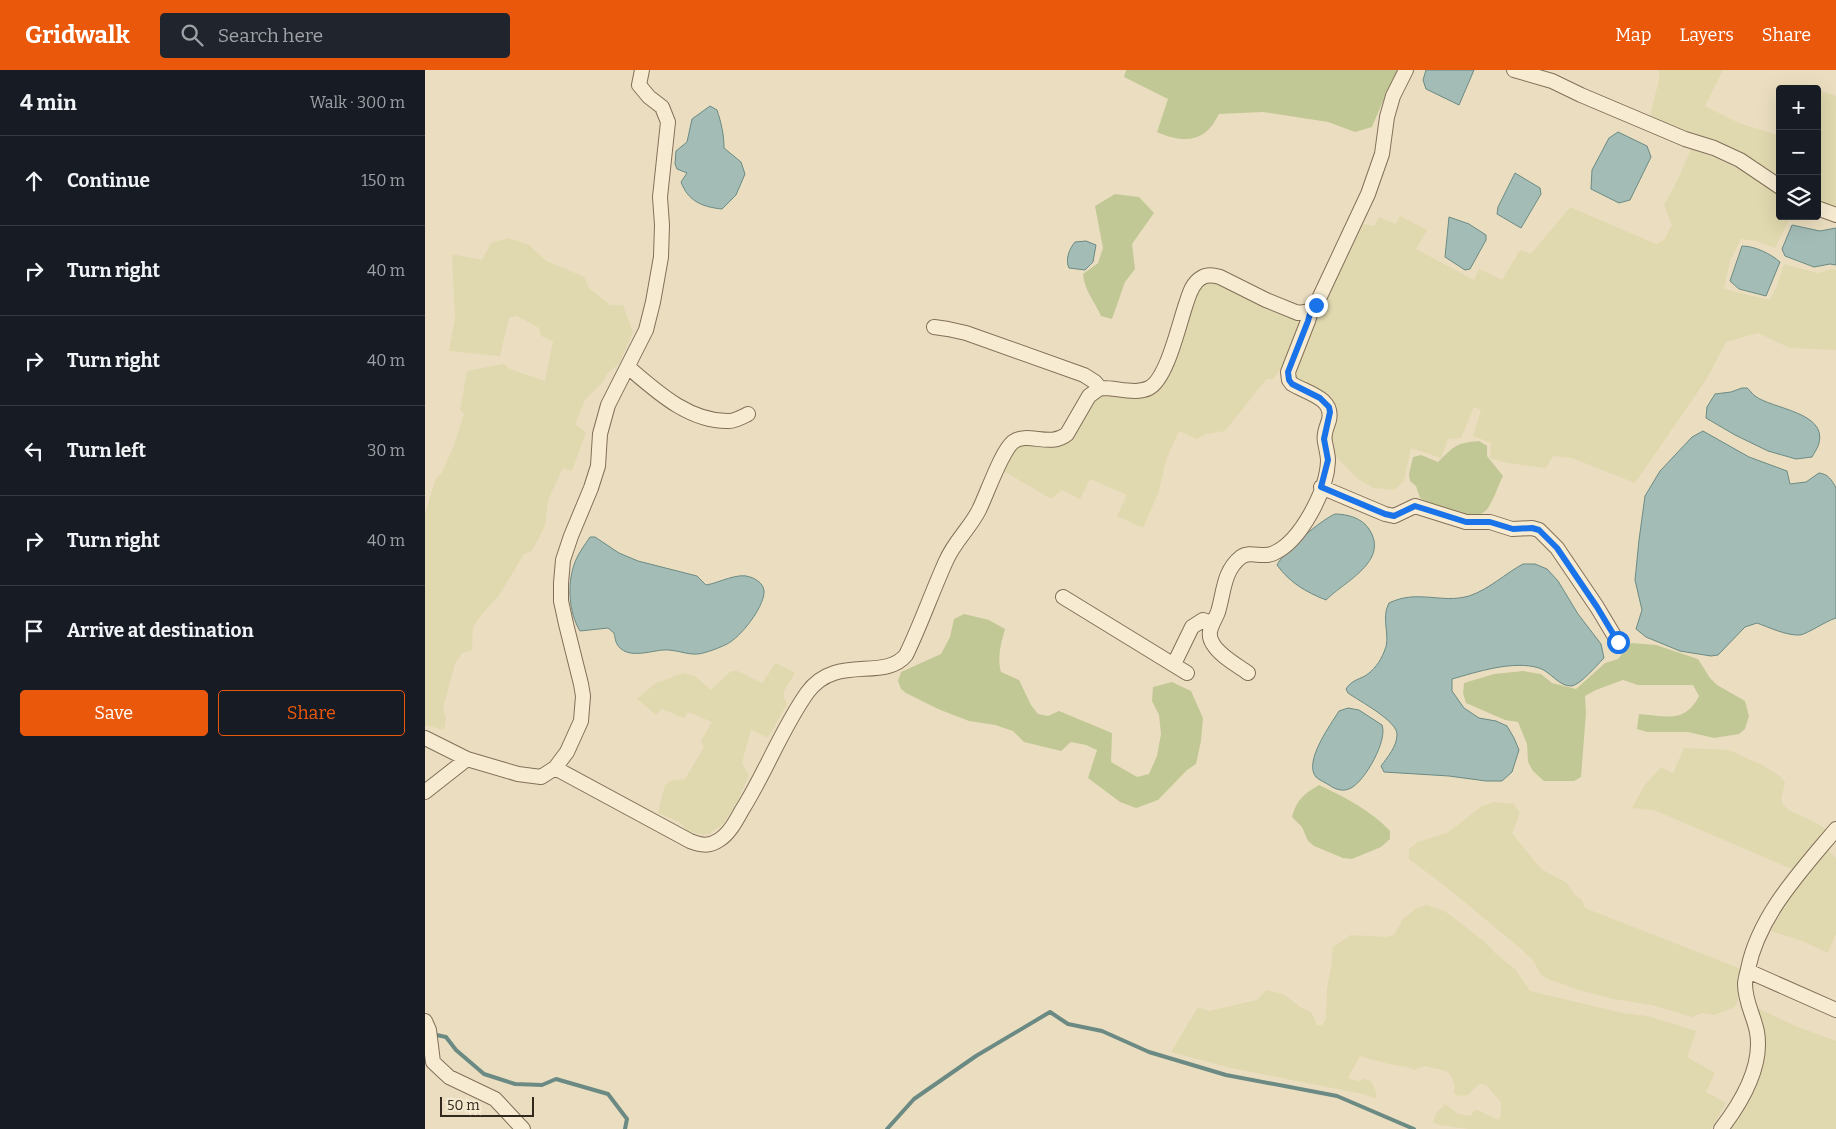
<!DOCTYPE html>
<html lang="en">
<head>
<meta charset="utf-8">
<style>
  :root { --surface:#171b24; --page:#20242c; --text:#f1f3f6; --muted:#9ea1a6; --line:#363941; --accent:#ea580c }
  body { margin:0; font-family:Bitter,serif; background:var(--page); color:var(--text) }
  .controls { position:absolute; right:15px; top:15px; display:grid; overflow:hidden; border-radius:5px; box-shadow:0 5px 20px #0002 }
  .controls button { width:45px; height:45px; display:grid; place-items:center; padding:0; border:0; border-bottom:1px solid var(--line); background:var(--surface); color:var(--text); font:25px sans-serif }
  .scale { position:absolute; left:15px; bottom:12px; width:94px; box-sizing:border-box; padding-left:5px; border:2px solid #33281d; border-top:0; font-size:14px; line-height:18px; white-space:nowrap; color:#33281d; -webkit-text-stroke:4px #f3e9cf; paint-order:stroke }
  .stop { position:absolute; width:15px; height:15px; margin:-11px; border:4px solid #1a73e8; border-radius:50%; background:#fff }
  .stop.end { background:#1a73e8; border-color:#fff; box-shadow:0 1px 5px #0008 }
  .list { margin:0; padding:0; list-style:none }
  h2 { display:flex; justify-content:space-between; align-items:center; height:65px; margin:0; padding:0 20px; font-size:21px }
  h2 small { font-size:16px; font-weight:400; color:var(--muted) }
  .list li { display:grid; grid-template-columns:32px 1fr auto; gap:15px; align-items:center; box-sizing:border-box; height:90px; padding:0 20px; border-top:1px solid var(--line) }
  .list b { display:block; font-size:19px; white-space:nowrap }
  .list em { font-size:16px; font-style:normal; color:var(--muted) }
  .actions { display:flex; gap:10px; padding:15px 20px }
  .actions a { flex:1; padding:11px 0; border:1px solid var(--accent); border-radius:5px; text-align:center; font-size:18px; color:var(--accent) }
  .actions .main { background:var(--accent); color:#fff }
  .icon { flex:none; width:28px; height:28px; fill:none; stroke:currentColor; stroke-width:2; stroke-linecap:round; stroke-linejoin:round }
  .map { position:relative; flex:none; width:1411px; height:1059px; overflow:hidden }
  header { display:flex; align-items:center; gap:30px; box-sizing:border-box; height:70px; padding:0 25px; background:var(--accent); color:#fff }
  header strong { font-size:24px }
  nav { display:flex; gap:28px; margin-inline-start:auto; font-size:18px }
  .search { width:350px; height:45px; background:var(--page); display:flex; align-items:center; gap:12px; box-sizing:border-box; padding:0 18px; border-radius:5px; color:var(--muted); font-size:19px }
  main { display:flex }
  aside { flex:1; background:var(--surface) }
  .map>svg:first-child { display:block }
  .farmland { fill:#e0d8ae }
  .green { fill:#c2c895 }
  .water { fill:#a3bdb6; stroke:#6b8a83 }
  .lines { fill:none; stroke-linecap:round; stroke-linejoin:round }
  .stream { stroke:#6b8a83; stroke-width:4 }
  .minor-casing { stroke:#836f59; stroke-width:16 }
  .minor { stroke:#f7ecd2; stroke-width:14 }
  .route { stroke:#1a73e8; stroke-width:6 }
</style>
</head>
<body>
<header>
<strong>Gridwalk</strong>
<div class="search"><svg class="icon" aria-label="search" viewBox="0 0 24 24"><circle cx="10" cy="10" r="6"/><path d="M15 15l6 6"/></svg>Search here</div>
<nav><a>Map</a><a>Layers</a><a>Share</a></nav>
</header>
<main>
<aside>
<h2>4 min<small>Walk · 300 m</small></h2>
<ul class="list">
<li><svg class="icon" aria-label="ahead" viewBox="0 0 24 24"><path d="M12 20V5M6 11l6-6 6 6"/></svg><div><b>Continue</b></div><em>150 m</em></li>
<li><svg class="icon" aria-label="right" viewBox="0 0 24 24"><path d="M7 20v-9h11M14 6l5 5-5 5"/></svg><div><b>Turn right</b></div><em>40 m</em></li>
<li><svg class="icon" aria-label="right" viewBox="0 0 24 24"><path d="M7 20v-9h11M14 6l5 5-5 5"/></svg><div><b>Turn right</b></div><em>40 m</em></li>
<li><svg class="icon" aria-label="left" viewBox="0 0 24 24"><path d="M17 20v-9H6M10 6l-5 5 5 5"/></svg><div><b>Turn left</b></div><em>30 m</em></li>
<li><svg class="icon" aria-label="right" viewBox="0 0 24 24"><path d="M7 20v-9h11M14 6l5 5-5 5"/></svg><div><b>Turn right</b></div><em>40 m</em></li>
<li><svg class="icon" aria-label="arrive" viewBox="0 0 24 24"><path d="M6 21V4h12l-3 4 3 4H6"/></svg><div><b>Arrive at destination</b></div></li>
</ul>
<div class="actions"><a class="main">Save</a><a>Share</a></div>
</aside>
<div class="map">
<svg width="1411" height="1059" viewBox="0 0 1411 1059">
  <rect width="100%" height="100%" fill="#ebdec0"/>
  <path class="farmland" d="M1234,0H1298L1280,36L1314,53L1355,66V112L1251,60L1225,45L1234,10Z
    M1393,20L1411,26V141L1392,133Z
    M1266,79L1295,90L1320,102L1344,117L1355,124V146H1366L1350,178L1332,171L1316,169L1305,191L1299,219L1344,230L1351,218L1359,194L1393,203L1407,199L1411,200V280L1365,278L1333,263L1301,272L1281,310L1210,413L1147,388L1128,386L1121,398L1082,393L1065,388L1066,373L1048,366L1056,340L1049,337L1036,368L1023,369L1016,388L986,378L979,411L969,420L948,418L932,408L909,385L904,367L910,341L873,312L869,307L870,299L887,254L913,206L938,154L949,156L954,147L971,154L975,146L1002,160L991,179L1049,210L1054,199L1077,210L1095,180L1106,184L1145,137L1231,174L1239,170L1247,155L1239,135L1253,109Z
    M84,168L104,175L121,191L160,207L163,217L185,235H198L208,262L194,294L182,303L178,312L160,330L150,354L161,362L147,401L138,398L123,430L120,456L107,481L99,484L75,524L54,548L48,557L47,580L37,583L30,594L18,638L21,648L19,660L0,655V444L11,408L16,404L28,378L39,344L35,340L42,301L78,294L85,299L120,311L128,271L116,266L114,258L92,246L84,248L75,286L24,281L30,249L27,184L57,190L66,173Z
    M785,208L873,248L874,253L859,294L848,309H842L835,317L800,361L781,364L772,369L754,361L741,390L734,421L718,458L692,446L702,425L665,409L655,429L637,420L626,429L577,400L591,374L631,375L674,322L722,324L771,221Z
    M351,593L370,603L359,621V627L362,634L343,668L326,660L317,693L324,705L312,732L298,754L284,764L278,765L263,761L254,752L233,743L240,715L248,710L260,709L279,677L276,671L287,652L263,642L259,648L237,639L231,645L212,629L231,613L258,603L270,606L286,620L306,601H312L337,613Z
    M1259,678L1304,680L1339,696L1356,707L1360,713L1356,729L1358,735L1365,741L1388,751L1404,761L1369,800L1229,740L1207,738L1219,716L1236,697L1248,703Z
    M1070,732L1089,734L1095,743L1087,763L1116,799L1142,813L1149,824L1157,830L1160,838L1316,899L1312,907L1313,930L1310,937L1289,945L1277,943L1267,947L1227,935L1188,929L1154,920L1126,910L1116,905L1108,890L1095,878L1020,816L984,789V779L993,772L1022,763L1057,736Z
    M1404,781L1411,788V864L1403,883L1377,871L1346,861L1364,828L1382,802Z
    M1002,835L1021,842L1060,872L1071,884L1090,899L1105,921L1197,943L1223,946L1271,961L1262,987L1290,1003L1281,1022L1301,1033L1286,1059H1044L1014,1055L1008,1052L1012,1042L1020,1034L1033,1044L1046,1046L1050,1039L1074,1050L1076,1044V1032L1061,1015L1054,1014L1043,1025L1032,1026L1029,1023L1030,1016L1025,1004L1021,1001L999,996L989,1000L983,997L963,994L935,986L923,1008L933,1011L939,1009L946,1011L951,1021V1029L938,1024L806,998L746,982L773,937L784,941L832,930L841,920L860,925L875,937L886,942L892,955H897L901,949L902,919L906,898L908,877L926,865L960,867L969,865L978,849L992,838Z
    M1330,937L1373,957L1411,971V1059H1302L1338,988L1340,969Z"/>
  <path class="green" d="M701,0H976L963,19L947,57L930,62L903,52L838,42L794,44C791,49 787,57 782,61C767,74 748,69 732,62L743,29L699,7Z
    M690,124L714,127L729,143L707,174L710,199L700,212L687,249L676,246C670,232 659,220 658,204L673,193L678,178L670,136Z
    M1054,371L1062,376V386L1078,406C1073,416 1069,429 1063,438C1048,458 1011,436 995,428L991,416L985,411L984,404L988,387L996,385L1013,392C1030,376 1030,373 1054,371Z
    M539,544L564,550L580,559C576,574 572,587 576,602L594,610L606,635L613,644L623,646L634,641L687,663L686,692L712,707L724,704L732,686L736,664L734,645L727,631L728,617L747,612L766,621L778,648L776,671L771,694L762,700L733,730L711,738L695,732L663,708L672,680L661,675L646,672L636,681L599,672L588,661L570,655L544,651L513,639L481,623L476,619L473,611L476,602L516,584L525,567L529,549Z
    M1206,573L1231,575L1273,589L1285,608L1292,615L1320,631L1324,646L1320,659L1314,664L1289,668L1263,662H1222L1212,659L1214,644C1240,646 1260,654 1274,626L1268,615H1213L1198,610L1171,620L1160,626L1161,643L1156,707L1149,711H1119L1108,701L1103,692L1102,674L1093,652L1080,650L1041,633L1038,623L1039,613L1069,604L1098,601L1116,604L1127,613L1151,619L1180,593L1193,589Z
    M894,715C919,727 946,740 965,761V769L956,777L927,789L918,788L889,776L883,771L877,757L867,747C872,729 879,724 894,715Z"/>
  <path class="water" d="M1001,0H1049L1034,35L1001,19L998,10Z
    M285,36L292,40C296,52 299,64 299,78L316,92L320,104L311,125L297,139C277,137 263,131 256,112L262,103L252,99L250,94L251,81L262,72L267,49Z
    M1193,62L1222,76L1226,87L1205,130L1194,133L1166,119L1167,100L1184,68Z
    M1090,103L1115,118L1116,124L1096,158L1072,144L1073,137Z
    M1024,147L1044,154L1061,165V170L1045,199L1040,200L1020,187Z
    M1367,155L1395,161L1411,158V195L1405,194L1389,197L1360,186L1357,179Z
    M661,171L671,175L668,192L660,200L644,198C640,190 644,179 650,172Z
    M1317,176C1330,176 1346,184 1355,192L1341,226L1314,219L1305,211Z
    M1317,318H1322C1325,320 1327,324 1330,326C1347,339 1402,342 1394,373C1393,378 1389,383 1387,387L1371,389L1343,381L1310,365L1281,348L1282,337L1290,324L1306,322Z
    M1278,361L1324,387L1362,401L1365,414L1381,412L1394,403C1403,404 1407,410 1411,418V548C1401,551 1382,564 1375,565C1362,566 1343,557 1332,553L1320,557L1293,585L1286,586L1255,581L1221,567L1211,559L1217,540L1210,510L1214,470L1220,426L1235,401L1267,367Z
    M910,444C922,444 937,448 944,459C965,491 920,511 901,530C881,522 865,513 852,495C859,481 896,450 910,444Z
    M165,467H170L194,483L213,491L272,506L281,515C294,513 313,502 325,507C332,509 340,515 339,523C338,538 316,567 302,574C294,578 281,583 273,584C262,585 250,579 238,580C225,581 201,590 192,574C190,571 190,566 189,563L183,558L155,561C144,543 142,515 149,495C152,485 159,476 165,467Z
    M1098,494H1110L1122,499L1133,511L1153,544L1176,574L1179,588C1172,595 1156,614 1147,616C1134,617 1125,601 1114,598C1088,590 1052,602 1027,609V621L1039,638L1054,648L1071,651L1082,656L1089,668L1094,680L1087,702L1077,711H1061L1024,706L959,702L956,696C962,688 972,676 972,665C973,651 934,631 923,623L921,619C926,611 932,610 940,606C949,600 955,592 959,582C967,567 955,549 964,533C993,519 1016,534 1044,526C1063,520 1081,503 1098,494Z
    M923,638L934,640L957,655C963,670 940,711 926,718C919,722 911,720 904,715C901,713 894,710 891,707C878,692 906,654 914,641Z"/>
  <g class="lines">
    <path class="stream" d="M7,964L21,967L31,980L59,1004L90,1014L117,1015L131,1009L183,1024L202,1049L200,1059
      M462,1059L489,1029L551,986L625,942L643,954L677,961L724,982L801,1005L912,1026L989,1059"/>
    <defs>
      <path id="minor" d="M1089,0L1127,11L1156,25L1260,69L1289,78L1315,90L1355,117
        M1392,138L1411,145
        M509,257L523,259L541,263L659,305L670,312L675,318
        M203,297C231,321 264,352 304,351C310,351 317,347 323,344
        M896,417L960,444L969,446L990,436L1041,452H1065L1087,459L1107,458L1114,460L1132,478L1172,537L1193,572
        M638,527L762,603
        M749,594L767,557L778,550L787,553
        M823,603C812,595 795,586 788,574C780,562 789,553 793,542C799,523 798,501 816,487C826,480 838,489 849,483C876,471 902,420 903,391C903,385 901,378 900,372C898,364 902,357 904,350C909,328 882,323 867,314L864,310L863,302L883,251L886,241
        M0,668L42,689L93,704L116,707L130,698L142,682L156,651L158,626L156,614L141,554L136,531V513L138,490L146,466L166,418L173,396L175,364L183,335L221,260L228,232L236,187L237,155L235,127L243,52L237,37L224,27L214,15L217,0
        M130,698L265,771C275,775 284,777 294,770C304,764 311,751 317,740C341,702 356,660 382,623C410,583 459,612 481,585C496,554 507,522 521,491C529,472 545,458 554,440C562,424 576,382 588,372C603,361 625,378 642,364L664,326L675,318C690,317 710,325 724,318C742,309 754,254 761,234C764,225 767,213 776,208C782,204 788,205 795,207L841,230L873,243L886,241L891,235L943,124L957,84L962,47L968,26L981,0
        M0,722L42,689
        M1323,901L1411,940
        M0,951L4,960L8,992L24,1007L70,1029L98,1059
        M1296,1059C1316,1033 1338,996 1332,962C1329,946 1320,932 1320,914C1320,910 1322,904 1323,899C1334,845 1376,801 1411,759"/>
    </defs>
    <use href="#minor" class="minor-casing"/>
    <use href="#minor" class="minor"/>
  </g>
  <g class="lines">
    <path class="route" d="M891,235L886,240L883,251L863,302L864,310L867,314L895,328L904,337L905,342L899,369L903,390L896,417L960,444L969,446L990,436L1041,452H1065L1088,459L1107,458L1114,460L1132,478L1172,537L1193,572"/>
  </g>
</svg>
<div class="controls">
<button>+</button>
<button>−</button>
<button><svg class="icon" aria-label="layers" viewBox="0 0 24 24"><path d="M12 4l9 5-9 5-9-5zM3 14l9 5 9-5"/></svg></button>
</div>
<div class="scale">50 m</div>
<div class="stop" style="left:1193px;top:572px"></div>
<div class="stop end" style="left:891px;top:235px"></div>
</div>
</main>
</body>
</html>
